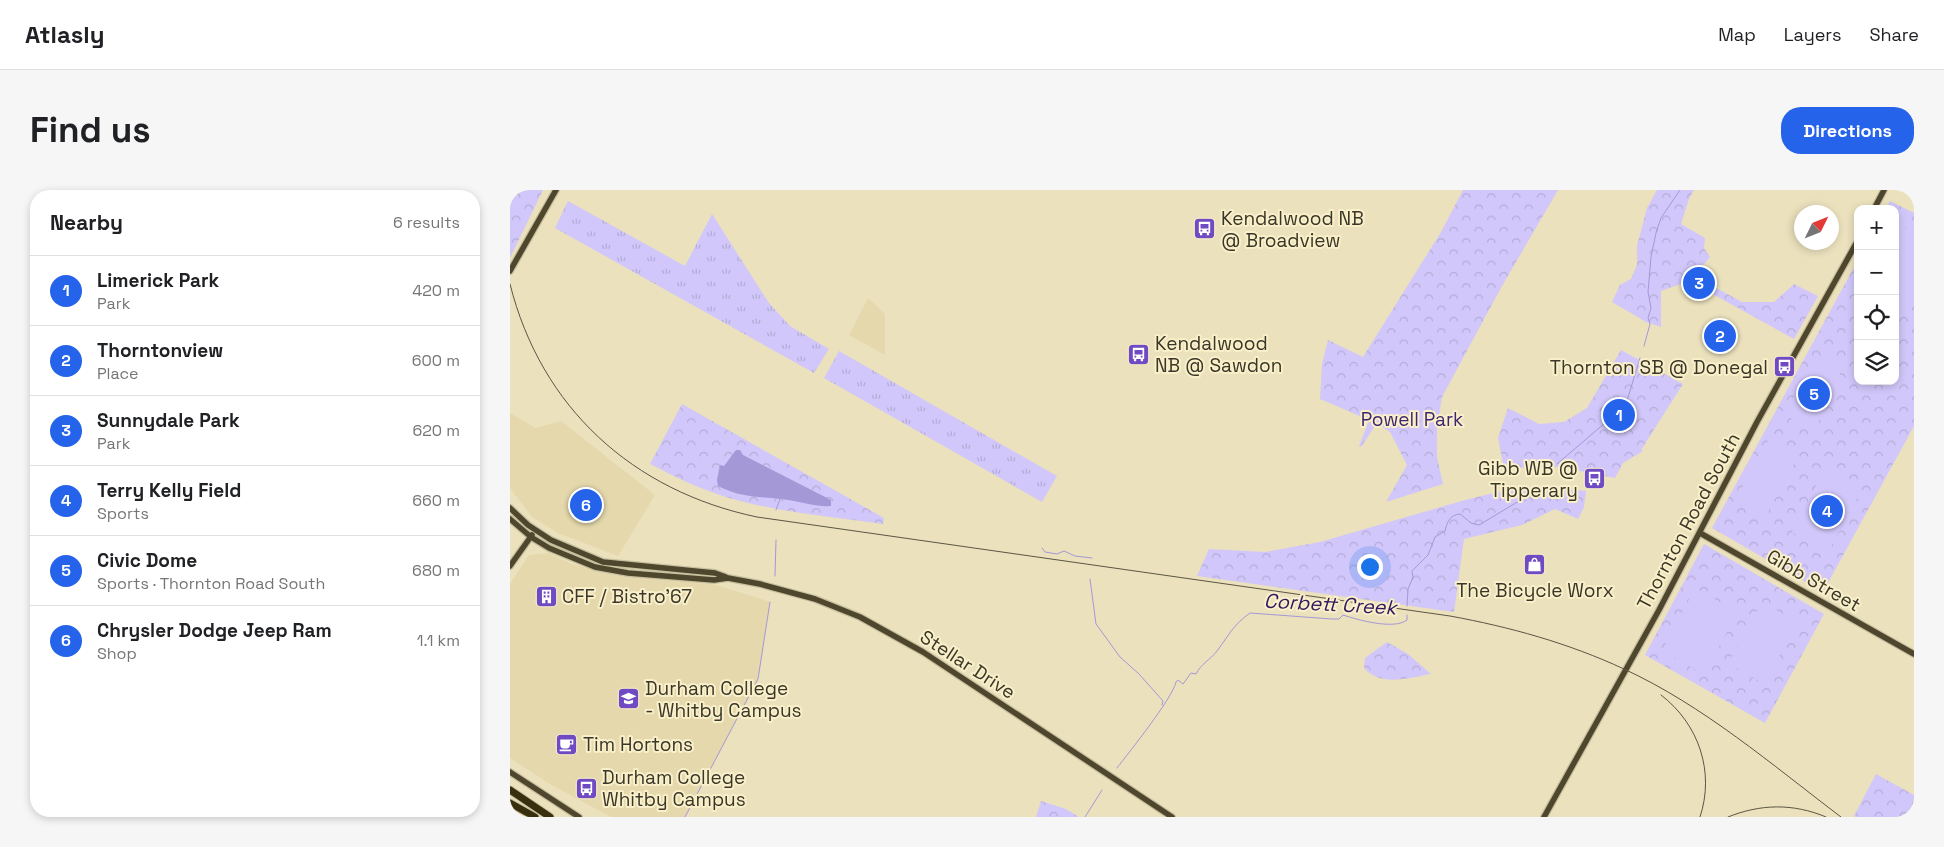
<!DOCTYPE html>
<html lang="en">
<head>
<meta charset="utf-8">
<style>
  :root { --surface:#fff; --page:#f6f6f6; --text:#202124; --muted:#757577; --line:#e0e0e0; --accent:#2563eb }
  body { margin:0; font-family:"Space Grotesk",sans-serif; background:var(--page); color:var(--text) }
  .controls { position:absolute; right:15px; top:15px; display:grid; overflow:hidden; border-radius:10px; box-shadow:0 2px 8px #0003 }
  .controls button { width:45px; height:45px; display:grid; place-items:center; padding:0; border:0; border-bottom:1px solid var(--line); background:var(--surface); color:var(--text); font:25px sans-serif }
  .compass { position:absolute; left:1284px; top:15px; width:45px; height:45px; border-radius:50%; background:var(--surface); box-shadow:0 2px 8px #0003; rotate:47deg }
  .you { position:absolute; left:859px; top:376px; width:18px; height:18px; margin:-12px; border:4px solid #fff; border-radius:50%; background:#1a73e8; box-shadow:0 0 0 8px #1a73e833 }
  .badge { display:grid; place-items:center; width:32px; height:32px; border-radius:50%; background:var(--accent); color:#fff; font-size:16px; font-weight:700 }
  .pin { position:absolute; translate:-50% -50%; border:2px solid #fff; box-shadow:0 1px 5px #0006 }
  .list { margin:0; padding:0; list-style:none }
  h2 { display:flex; justify-content:space-between; align-items:center; height:65px; margin:0; padding:0 20px; font-size:21px }
  h2 small { font-size:16px; font-weight:400; color:var(--muted) }
  .list li { display:grid; grid-template-columns:32px 1fr auto; gap:15px; align-items:center; box-sizing:border-box; height:70px; padding:0 20px; border-top:1px solid var(--line) }
  .list b { display:block; font-size:19px; white-space:nowrap }
  .list p { margin:0; font-size:16px; white-space:nowrap; color:var(--muted) }
  .list em { font-size:16px; font-style:normal; color:var(--muted) }
  .icon { flex:none; width:28px; height:28px; fill:none; stroke:currentColor; stroke-width:2; stroke-linecap:round; stroke-linejoin:round }
  .map { position:relative; flex:none; width:1404px; height:627px; overflow:hidden; border-radius:20px }
  header { display:flex; align-items:center; gap:30px; box-sizing:border-box; height:70px; padding:0 25px; background:var(--surface); border-bottom:1px solid var(--line) }
  header strong { font-size:24px }
  nav { display:flex; gap:28px; margin-inline-start:auto; font-size:18px }
  .intro { display:flex; align-items:center; justify-content:space-between; box-sizing:border-box; height:120px; padding:0 30px }
  h1 { margin:0; font-size:35px }
  .button { padding:12px 22px; border-radius:20px; background:var(--accent); color:#fff; font-size:18px; font-weight:700 }
  main { display:flex; gap:30px; padding:0 30px }
  aside { flex:1; background:var(--surface); border-radius:20px; box-shadow:0 2px 8px #0003 }
  .map>svg:first-child { display:block }
  .built { fill:#e4d8ac }
  .grass { fill:url(#grass-tufts) }
  .forest { fill:url(#forest-crowns) }
  .pitch { fill:#d1c7fa }
  .water { fill:#a598d6 }
  .lines { fill:none; stroke-linecap:round; stroke-linejoin:round }
  .stream { stroke:#a598d6; stroke-width:1 }
  .major-casing { stroke:#c8bf9f; stroke-width:8 }
  .highway-casing { stroke:#c8bf9f; stroke-width:9 }
  .major { stroke:#4e472d; stroke-width:5.5 }
  .highway { stroke:#382f0f; stroke-width:7 }
  .rail { stroke:#5b5644; stroke-width:1 }
  .labels { text-anchor:middle; stroke-width:4; stroke-linejoin:round; paint-order:stroke }
  .poi-label { font-size:19px; fill:#3a3628; stroke:#f9efc9; text-anchor:start }
  .park-label { font-size:19px; fill:#3e2770; stroke:#f9efc9 }
  .street-label { font-size:19px; fill:#3a3628; stroke:#f9efc9 }
  .water-label { font-size:20px; font-style:italic; fill:#31185f; stroke:#f9efc9 }
</style>
</head>
<body>
<header>
<strong>Atlasly</strong>
<nav><a>Map</a><a>Layers</a><a>Share</a></nav>
</header>
<div class="intro"><h1>Find us</h1><a class="button">Directions</a></div>
<main>
<aside>
<h2>Nearby<small>6 results</small></h2>
<ul class="list">
<li><span class="badge">1</span><div><b>Limerick Park</b><p>Park</p></div><em>420 m</em></li>
<li><span class="badge">2</span><div><b>Thorntonview</b><p>Place</p></div><em>600 m</em></li>
<li><span class="badge">3</span><div><b>Sunnydale Park</b><p>Park</p></div><em>620 m</em></li>
<li><span class="badge">4</span><div><b>Terry Kelly Field</b><p>Sports</p></div><em>660 m</em></li>
<li><span class="badge">5</span><div><b>Civic Dome</b><p>Sports · Thornton Road South</p></div><em>680 m</em></li>
<li><span class="badge">6</span><div><b>Chrysler Dodge Jeep Ram</b><p>Shop</p></div><em>1.1 km</em></li>
</ul>
</aside>
<div class="map">
<svg width="1404" height="627" viewBox="0 0 1404 627">
  <defs>
    <pattern id="grass-tufts" width="24" height="20" patternUnits="userSpaceOnUse" patternTransform="scale(1.25)"><rect width="24" height="20" fill="#d1c7fa"/><path d="M3 7l-1-3M5 7V3M7 7l1-3M15 17l-1-3M17 17v-4M19 17l1-3" fill="none" stroke="#b4acd6"/></pattern>
    <pattern id="forest-crowns" width="20" height="18" patternUnits="userSpaceOnUse" patternTransform="scale(1.25)"><rect width="20" height="18" fill="#d1c7fa"/><path d="M2 6a3 3 0 1 1 6 0M12 15a3 3 0 1 1 6 0" fill="none" stroke="#b4acd6"/></pattern>
  </defs>
  <rect width="100%" height="100%" fill="#ebe1bd"/>
  <path class="built" d="M358,108L375,124V165L339,145Z
    M0,223L26,238L51,231L145,305L108,366L48,343L37,336L22,327L0,298Z
    M38,363L62,374L91,382L206,395L260,412L248,489L175,627H101L40,594L0,568V394L19,365Z"/>
  <path class="grass" d="M58,11L175,76L202,24L259,113L280,136L319,159L304,183L45,38Z
    M329,161L547,286L532,312L314,188Z"/>
  <path class="forest" d="M0,0H33L0,68Z
    M953,0H1048L992,96L932,207L927,239V267L933,294L876,312L897,275L880,242L867,233L851,257L849,256L859,230L810,209L812,174L818,150L853,167L931,42Z
    M1147,0H1184L1179,9L1171,34L1195,48L1194,58L1200,67L1184,86L1232,112H1264L1284,94L1308,106L1284,149L1179,91L1151,101V137L1136,132L1102,112L1110,95L1121,89L1127,75V56L1137,18Z
    M1380,11L1404,23V236L1313,402L1202,338L1348,70V191H1385V19H1376Z
    M1111,160L1173,194L1131,260L1133,261L1113,273L1105,288L1050,277L994,278L988,248L998,218L1029,234L1054,232L1077,218Z
    M172,214L374,328L373,334C318,326 260,322 207,304C183,296 162,285 140,274Z
    M1040,297L1076,301L1074,317L1068,329L1045,319L1012,335L954,349L944,422L687,386L699,359L755,362L810,352L955,310L996,300Z
    M1194,354L1314,424L1255,533L1135,465Z
    M877,452L898,464L921,484C899,488 870,497 854,478L855,468Z
    M1366,584L1404,605V627H1346L1344,626Z
    M531,611L556,619L569,627H526Z"/>
  <path class="pitch" d="M1385,32L1404,42V102L1390,128L1385,125Z
    M1313,170C1341,174 1328,196 1320,211C1316,219 1312,229 1305,234C1301,237 1296,238 1291,236C1269,228 1284,207 1291,194C1294,188 1297,179 1302,174C1305,171 1309,170 1313,170Z
    M1259,249L1289,265L1256,325L1226,309Z
    M1315,279L1352,299L1318,362L1282,342Z
    M1185,398L1228,422L1194,484L1152,461Z
    M1252,412L1288,432L1254,494L1218,473Z"/>
  <path class="water" d="M226,260H230L233,265L321,310V316C307,317 292,312 278,310C251,306 234,309 208,296L207,290L210,275L214,276Z"/>
  <g class="lines">
    <path class="stream" d="M1134,156L1140,134L1138,128L1141,118L1138,102L1141,67L1146,43L1151,28L1170,0
      M1047,274L1109,221L1116,214L1130,168
      M266,320L270,309
      M532,358L535,362L547,364L554,361L565,366L582,368
      M265,386L266,350
      M580,389L586,434L610,467L629,484L653,511L652,515
      M897,416L898,399L903,387L902,381L918,365L925,347L935,341C937,333 939,325 950,324L961,333L969,335L1009,311L1021,299
      M607,578C620,561 662,509 666,492L668,490L673,494L681,483L686,484C691,474 700,470 707,461C719,445 723,435 740,423L822,429H829L833,425C848,430 884,440 897,430V425
      M175,627L248,489L260,412
      M575,627L592,600"/>
    <defs>
      <path id="major" d="M1364,19L1374,0
        M0,81L46,0
        M0,318L18,335L41,350L93,372L205,383L216,387
        M0,329L21,347L39,358L85,377L118,383L204,390L218,388L250,394L305,409L350,427L413,462L662,627
        M1190,343L1404,464
        M0,376L22,345
        M0,582L69,627
        M1034,627L1149,420L1247,232L1348,50"/>
      <path id="highway" d="M0,600L40,627
        M0,613L25,627"/>
    </defs>
    <use href="#major" class="major-casing"/>
    <use href="#highway" class="highway-casing"/>
    <use href="#major" class="major"/>
    <use href="#highway" class="highway"/>
    <path class="rail" d="M0,94C31,218 123,301 247,327L940,426C1000,437 1058,453 1114,479C1194,516 1261,574 1331,627
      M1151,505C1189,534 1205,582 1190,627
      M1218,627C1250,614 1283,613 1316,627"/>
  </g>
  <defs>
    <symbol id="bus-square" viewBox="-11 -11 22 22"><rect x="-9" y="-9" width="18" height="18" rx="4" fill="#6f4ac2" stroke="#f9efc9"/><path d="M-5-6H5V4H4V6H2V4H-2V6H-4V4H-5ZM-3.5-4V0h7V-4ZM-3.5 1.2v1.5H-2V1.2ZM2 1.2v1.5H3.5V1.2Z" fill="#fff"/></symbol>
    <symbol id="shop-square" viewBox="-11 -11 22 22"><rect x="-9" y="-9" width="18" height="18" rx="4" fill="#6f4ac2" stroke="#f9efc9"/><path d="M-5-2.5h2.3a2.7 3.5 0 0 1 5.4 0H5L5.5 6h-11ZM-1.5-2.5h3a1.5 2.3 0 0 0-3 0Z" fill="#fff"/></symbol>
    <symbol id="building-square" viewBox="-11 -11 22 22"><rect x="-9" y="-9" width="18" height="18" rx="4" fill="#6f4ac2" stroke="#f9efc9"/><path d="M-4-6H4V6H1V3H-1V6H-4ZM-2.5-4.3h1.7v1.8h-1.7ZM.8-4.3h1.7v1.8H.8ZM-2.5-1h1.7V.8h-1.7ZM.8-1h1.7V.8H.8Z" fill="#fff"/></symbol>
    <symbol id="university-square" viewBox="-11 -11 22 22"><rect x="-9" y="-9" width="18" height="18" rx="4" fill="#6f4ac2" stroke="#f9efc9"/><path d="M0-5L7-2L0 1L-7-2ZM-4 1L0 2.5L4 1V4Q0 6-4 4Z" fill="#fff"/></symbol>
    <symbol id="cafe-square" viewBox="-11 -11 22 22"><rect x="-9" y="-9" width="18" height="18" rx="4" fill="#6f4ac2" stroke="#f9efc9"/><path d="M-5.5-4.5H6V0H3Q3 3.5 0 3.5H-2.5Q-5.5 3.5-5.5 0ZM3-3.2v2h1.7v-2ZM-6 4.5H4V6H-6Z" fill="#fff"/></symbol>
  </defs>
  <g fill-rule="evenodd">
    <use href="#bus-square" x="682" y="26" width="25" height="25"/>
    <use href="#bus-square" x="616" y="152" width="25" height="25"/>
    <use href="#bus-square" x="1262" y="164" width="25" height="25"/>
    <use href="#bus-square" x="1072" y="276" width="25" height="25"/>
    <use href="#shop-square" x="1012" y="362" width="25" height="25"/>
    <use href="#building-square" x="24" y="394" width="25" height="25"/>
    <use href="#university-square" x="106" y="496" width="25" height="25"/>
    <use href="#cafe-square" x="44" y="542" width="25" height="25"/>
    <use href="#bus-square" x="64" y="586" width="25" height="25"/>
  </g>
  <g class="labels">
    <g class="poi-label">
      <text x="711" y="35">Kendalwood NB<tspan x="711" dy="22">@ Broadview</tspan></text>
      <text x="645" y="160">Kendalwood<tspan x="645" dy="22">NB @ Sawdon</tspan></text>
      <text x="1258" y="184" text-anchor="end">Thornton SB @ Donegal</text>
      <text x="1068" y="285" text-anchor="end">Gibb WB @<tspan x="1068" dy="22">Tipperary</tspan></text>
      <text x="1025" y="407" text-anchor="middle">The Bicycle Worx</text>
      <text x="52" y="413">CFF / Bistro'67</text>
      <text x="135" y="505">Durham College<tspan x="135" dy="22">- Whitby Campus</tspan></text>
      <text x="73" y="561">Tim Hortons</text>
      <text x="92" y="594">Durham College<tspan x="92" dy="22">Whitby Campus</tspan></text>
    </g>
    <g class="park-label">
      <text x="902" y="236">Powell Park</text>
    </g>
    <g class="street-label">
      <text transform="translate(1178 331) rotate(-62)" y="7">Thornton Road South</text>
      <text transform="translate(1304 390) rotate(30)" y="7">Gibb Street</text>
      <text transform="translate(458 474) rotate(33)" y="7">Stellar Drive</text>
    </g>
    <g class="water-label">
      <text transform="translate(820 414) rotate(3)" y="7">Corbett Creek</text>
    </g>
  </g>
</svg>
<div class="controls">
<button>+</button>
<button>−</button>
<button><svg class="icon" aria-label="locate" viewBox="0 0 24 24"><circle cx="12" cy="12" r="6"/><path d="M12 2v4M12 18v4M2 12h4M18 12h4"/></svg></button>
<button><svg class="icon" aria-label="layers" viewBox="0 0 24 24"><path d="M12 4l9 5-9 5-9-5zM3 14l9 5 9-5"/></svg></button>
</div>
<svg class="compass" viewBox="-18 -18 36 36"><path d="M0-13l5 13h-10z" fill="#e53935"/><path d="M0 13l5-13h-10z" fill="#757577"/></svg>
<div class="you"></div>
<div class="pin badge" style="left:1109px;top:225px">1</div>
<div class="pin badge" style="left:1210px;top:146px">2</div>
<div class="pin badge" style="left:1189px;top:93px">3</div>
<div class="pin badge" style="left:1317px;top:321px">4</div>
<div class="pin badge" style="left:1304px;top:204px">5</div>
<div class="pin badge" style="left:76px;top:315px">6</div>
</div>
</main>
</body>
</html>
